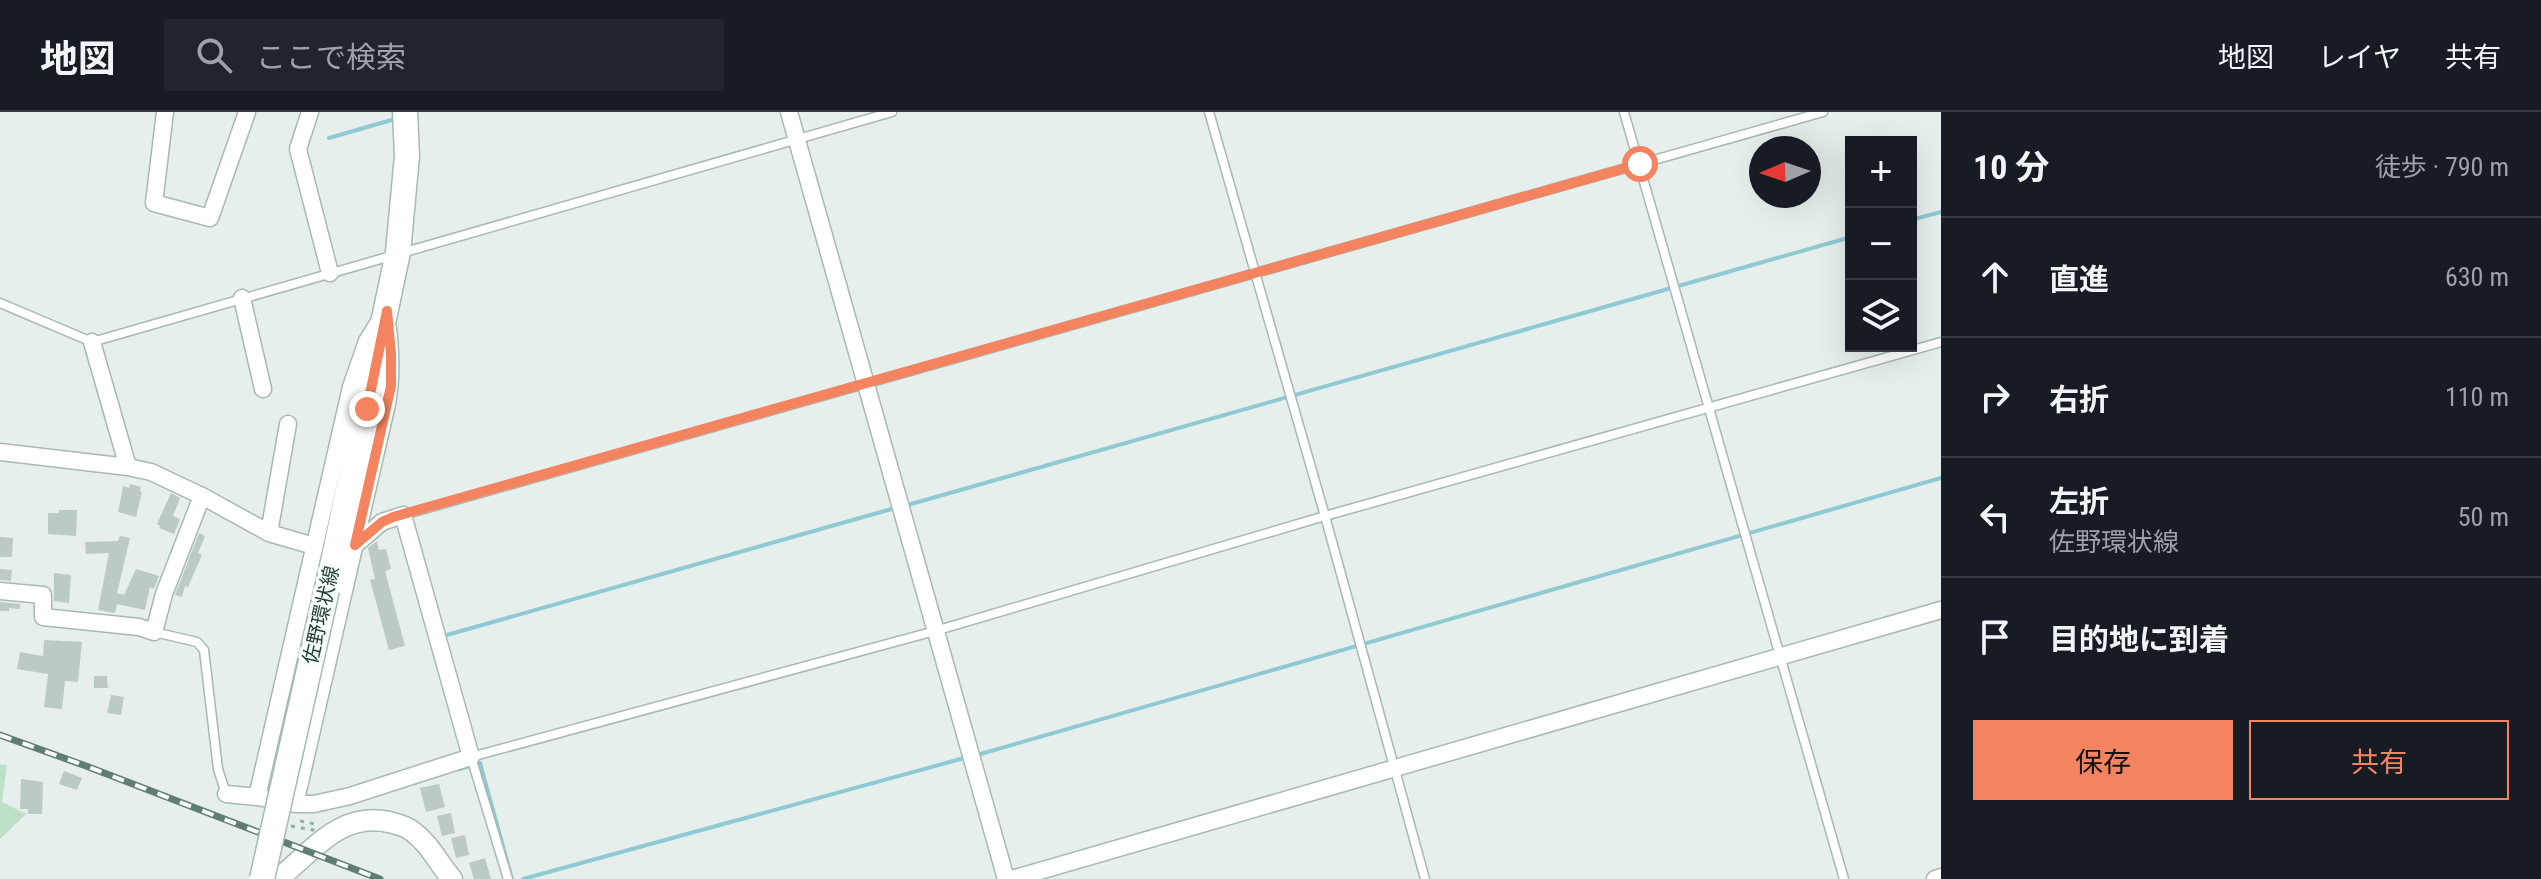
<!DOCTYPE html>
<html lang="ja">
<head>
<meta charset="utf-8">
<style>
  :root { --surface:#171b24; --page:#20242c; --text:#f1f3f6; --muted:#9ea1a6; --line:#363941; --accent:#f4845f }
  body { margin:0; font-family:"Roboto Condensed","Noto Sans JP",sans-serif; background:var(--page); color:var(--text) }
  .controls { position:absolute; right:24px; top:24px; display:grid; overflow:hidden; border-radius:0px; box-shadow:0 8px 32px #0002 }
  .controls button { width:72px; height:72px; display:grid; place-items:center; padding:0; border:0; border-bottom:2px solid var(--line); background:var(--surface); color:var(--text); font:40px sans-serif }
  .compass { position:absolute; left:1749px; top:24px; width:72px; height:72px; border-radius:50%; background:var(--surface); box-shadow:0 8px 32px #0002; rotate:268deg }
  .stop { position:absolute; width:24px; height:24px; margin:-18px; border:6px solid #f4845f; border-radius:50%; background:#fff }
  .stop.end { background:#f4845f; border-color:#fff; box-shadow:0 2px 8px #0008 }
  .list { margin:0; padding:0; list-style:none }
  h2 { display:flex; justify-content:space-between; align-items:center; height:104px; margin:0; padding:0 32px; font-size:34px }
  h2 small { font-size:26px; font-weight:400; color:var(--muted) }
  .list li { display:grid; grid-template-columns:52px 1fr auto; gap:24px; align-items:center; box-sizing:border-box; height:120px; padding:0 32px; border-top:2px solid var(--line) }
  .list b { display:block; font-size:30px; white-space:nowrap }
  .list p { margin:0; font-size:26px; white-space:nowrap; color:var(--muted) }
  .list em { font-size:26px; font-style:normal; color:var(--muted) }
  .actions { display:flex; gap:16px; padding:24px 32px }
  .actions a { flex:1; padding:18px 0; border:2px solid var(--accent); border-radius:0px; text-align:center; font-size:28px; color:var(--accent) }
  .actions .main { background:var(--accent); color:#111 }
  .icon { flex:none; width:44px; height:44px; fill:none; stroke:currentColor; stroke-width:2; stroke-linecap:round; stroke-linejoin:round }
  .map { position:relative; flex:none; width:1941px; height:767px; overflow:hidden }
  header { display:flex; align-items:center; gap:48px; box-sizing:border-box; height:112px; padding:0 40px; background:var(--surface); border-bottom:2px solid var(--line) }
  header strong { font-size:38px }
  nav { display:flex; gap:44px; margin-inline-start:auto; font-size:28px }
  .search { width:560px; height:72px; background:var(--page); display:flex; align-items:center; gap:20px; box-sizing:border-box; padding:0 28px; border-radius:0px; color:var(--muted); font-size:30px }
  main { display:flex }
  aside { flex:1; background:var(--surface) }
  .map>svg:first-child { display:block }
  .green { fill:#bfe0c8 }
  .lines { fill:none; stroke-linecap:round; stroke-linejoin:round }
  .stream { stroke:#8ec9d4; stroke-width:4 }
  .building { fill:#bbcac4 }
  .service-casing { stroke:#a8b8b2; stroke-width:11 }
  .minor-casing { stroke:#a8b8b2; stroke-width:19 }
  .tertiary-casing { stroke:#a8b8b2; stroke-width:23 }
  .secondary-casing { stroke:#a4bbb3; stroke-width:27 }
  .service { stroke:#fff; stroke-width:8 }
  .minor { stroke:#fff; stroke-width:16 }
  .tertiary { stroke:#fff; stroke-width:20 }
  .secondary { stroke:#fff; stroke-width:24 }
  .rail-casing { stroke:#5f7d75; stroke-width:7 }
  .rail { stroke:#f7fbf9; stroke-width:4; stroke-dasharray:12; stroke-linecap:butt }
  .secondary-bridge-casing { stroke:#a4bbb3; stroke-width:27; stroke-linecap:butt }
  .path-bridge { stroke:#86b3a5; stroke-width:3; stroke-dasharray:4 6; stroke-linecap:butt }
  .secondary-bridge { stroke:#fff; stroke-width:24 }
  .route { stroke:#f4845f; stroke-width:10 }
  .labels { text-anchor:middle; stroke-width:7; stroke-linejoin:round; paint-order:stroke }
  .street-label { font-size:20px; fill:#24423a; stroke:#f7fbf9 }
</style>
</head>
<body>
<header>
<strong>地図</strong>
<div class="search"><svg class="icon" aria-label="search" viewBox="0 0 24 24"><circle cx="10" cy="10" r="6"/><path d="M15 15l6 6"/></svg>ここで検索</div>
<nav><a>地図</a><a>レイヤ</a><a>共有</a></nav>
</header>
<main>
<div class="map">
<svg width="1941" height="767" viewBox="0 0 1941 767">
  <rect width="100%" height="100%" fill="#e6efeb"/>
  <path class="green" d="M0,652L7,653L2,690L26,702L0,727Z"/>
  <g class="lines">
    <path class="stream" d="M329,26L395,7
      M1911,108L1941,100
      M904,394L1851,125
      M447,523L895,396
      M977,643L1941,366
      M460,657L480,651L512,767
      M523,767L968,645"/>
  </g>
  <path class="building" d="M130,372L141,375L140,379L142,380L136,405L118,400L123,374L129,376Z
    M171,381L180,386L173,404L180,407L174,422L159,416L160,414L157,412Z
    M59,398H77L76,424L48,422V401H59Z
    M199,421L205,424L198,441L202,443L188,475L185,474L182,485L175,483Z
    M120,424L130,426L117,481L124,483L136,457L159,464L154,477L150,475L145,498L117,492L115,501L98,498L109,441L86,442L85,430L118,429Z
    M0,425L13,426L12,445H0Z
    M377,429L379,438L386,437L391,457L385,459L405,534L389,538L370,468L375,467L368,436Z
    M0,457L12,458L11,469L0,468Z
    M54,461L71,463L69,491L54,489Z
    M0,490L20,492V497L9,496V499H0Z
    M44,528L82,530L78,570L65,569L62,597L44,595L48,562L17,557L20,540L43,544Z
    M94,564H107L108,576H94Z
    M111,583L124,585L121,603L107,601Z
    M64,659L82,666L77,678L59,672Z
    M21,667L43,670L42,702H28V697H20Z
    M439,672L445,695L426,700L420,676Z
    M451,701L455,721L442,724L437,704Z
    M465,723L469,743L456,746L451,726Z
    M485,746L491,767H474L469,751Z"/>
  <g class="lines">
    <defs>
      <path id="service" d="M1209,0L1325,404L1425,767
        M1624,0L1844,767
        M0,191L92,230L892,0
        M403,403L1823,0
        M154,520L197,530L204,538L218,657L226,682
        M508,767L471,645L935,519L1325,404L1941,230"/>
      <path id="minor" d="M165,0L154,91L210,106L247,0
        M310,0L298,37L330,161
        M789,0L1006,767
        M242,186L263,277
        M92,230L128,355
        M0,340L128,355L151,360L202,384L269,421L314,434
        M269,421L288,312
        M355,433L382,410L403,403L471,645L350,684L314,692H295L257,685L351,275L367,229L377,213
        M0,479L43,483V505L139,515L154,520L164,482L202,384
        M226,682L257,685
        M295,692L387,292C392,266 391,242 388,216
        M1012,767L1941,498
        M1935,767L1941,765"/>
      <path id="tertiary" d="M278,767C312,740 340,699 389,710C397,712 406,714 412,719C430,732 438,751 452,767"/>
      <path id="secondary" d="M327,478L398,140L407,44L405,0"/>
    </defs>
    <use href="#service" class="service-casing"/>
    <use href="#minor" class="minor-casing"/>
    <use href="#tertiary" class="tertiary-casing"/>
    <use href="#secondary" class="secondary-casing"/>
    <use href="#service" class="service"/>
    <use href="#minor" class="minor"/>
    <use href="#tertiary" class="tertiary"/>
    <use href="#secondary" class="secondary"/>
    <defs>
      <path id="rail" d="M0,623L86,654L380,767"/>
    </defs>
    <use href="#rail" class="rail-casing"/>
    <use href="#rail" class="rail"/>
    <defs>
      <path id="secondary-bridge" d="M262,767L327,478"/>
    </defs>
    <use href="#secondary-bridge" class="secondary-bridge-casing"/>
    <path class="path-bridge" d="M291,714L313,718L315,712L296,708"/>
    <use href="#secondary-bridge" class="secondary-bridge"/>
  </g>
  <g class="lines">
    <path class="route" d="M367,297L387,199L391,242V274L355,433L382,410L393,405L1640,52"/>
  </g>
  <g class="labels">
    <g class="street-label">
      <text transform="translate(321 503) rotate(-77)" y="7">佐野環状線</text>
    </g>
  </g>
</svg>
<div class="controls">
<button>+</button>
<button>−</button>
<button><svg class="icon" aria-label="layers" viewBox="0 0 24 24"><path d="M12 4l9 5-9 5-9-5zM3 14l9 5 9-5"/></svg></button>
</div>
<svg class="compass" viewBox="-18 -18 36 36"><path d="M0-13l5 13h-10z" fill="#e53935"/><path d="M0 13l5-13h-10z" fill="#9ea1a6"/></svg>
<div class="stop" style="left:1640px;top:52px"></div>
<div class="stop end" style="left:367px;top:297px"></div>
</div>
<aside>
<h2>10 分<small>徒歩 · 790 m</small></h2>
<ul class="list">
<li><svg class="icon" aria-label="ahead" viewBox="0 0 24 24"><path d="M12 20V5M6 11l6-6 6 6"/></svg><div><b>直進</b></div><em>630 m</em></li>
<li><svg class="icon" aria-label="right" viewBox="0 0 24 24"><path d="M7 20v-9h11M14 6l5 5-5 5"/></svg><div><b>右折</b></div><em>110 m</em></li>
<li><svg class="icon" aria-label="left" viewBox="0 0 24 24"><path d="M17 20v-9H6M10 6l-5 5 5 5"/></svg><div><b>左折</b><p>佐野環状線</p></div><em>50 m</em></li>
<li><svg class="icon" aria-label="arrive" viewBox="0 0 24 24"><path d="M6 21V4h12l-3 4 3 4H6"/></svg><div><b>目的地に到着</b></div></li>
</ul>
<div class="actions"><a class="main">保存</a><a>共有</a></div>
</aside>
</main>
</body>
</html>
